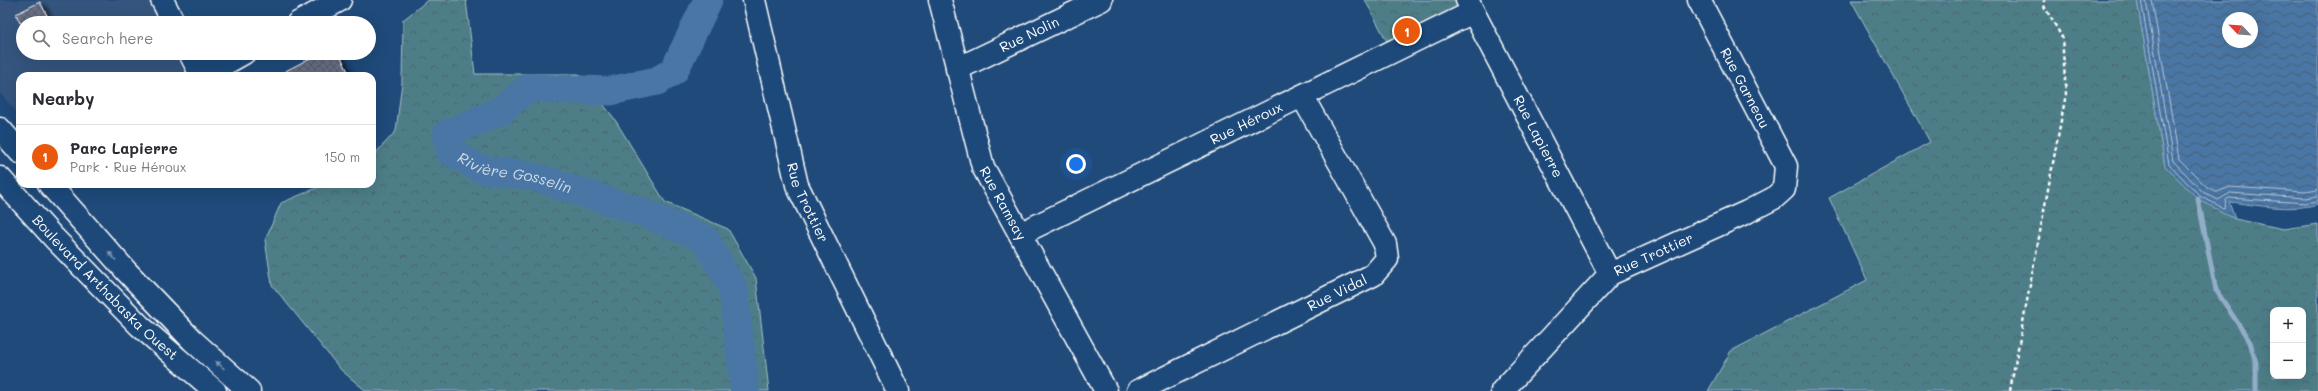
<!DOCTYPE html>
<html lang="en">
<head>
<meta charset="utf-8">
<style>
  :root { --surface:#fff; --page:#f2f2f3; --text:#2b2b33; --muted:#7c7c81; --line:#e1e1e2; --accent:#ea580c }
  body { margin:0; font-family:Mali,sans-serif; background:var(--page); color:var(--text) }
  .controls { position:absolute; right:12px; bottom:12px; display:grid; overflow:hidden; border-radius:8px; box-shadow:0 4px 16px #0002 }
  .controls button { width:36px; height:36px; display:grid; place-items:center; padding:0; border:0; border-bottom:1px solid var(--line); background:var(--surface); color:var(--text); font:20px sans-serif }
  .compass { position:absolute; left:2222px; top:12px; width:36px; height:36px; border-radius:50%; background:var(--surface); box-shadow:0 4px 16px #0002; rotate:295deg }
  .you { position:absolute; left:1076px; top:164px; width:14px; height:14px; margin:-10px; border:3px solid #fff; border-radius:50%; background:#1a73e8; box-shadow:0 0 0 6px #1a73e833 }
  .badge { display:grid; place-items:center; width:26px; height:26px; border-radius:50%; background:var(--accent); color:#fff; font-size:13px; font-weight:700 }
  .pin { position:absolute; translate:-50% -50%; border:2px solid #fff; box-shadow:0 1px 4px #0006 }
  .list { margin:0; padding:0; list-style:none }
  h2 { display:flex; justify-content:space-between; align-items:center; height:52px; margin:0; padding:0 16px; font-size:17px }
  h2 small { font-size:13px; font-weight:400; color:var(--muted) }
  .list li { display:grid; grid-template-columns:26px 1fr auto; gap:12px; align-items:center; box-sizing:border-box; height:64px; padding:0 16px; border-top:1px solid var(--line) }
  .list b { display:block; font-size:15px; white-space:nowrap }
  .list p { margin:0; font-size:13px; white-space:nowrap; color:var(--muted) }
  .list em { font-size:13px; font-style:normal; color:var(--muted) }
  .icon { flex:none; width:22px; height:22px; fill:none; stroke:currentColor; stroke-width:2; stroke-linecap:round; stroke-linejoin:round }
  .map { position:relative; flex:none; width:2318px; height:391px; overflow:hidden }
  .search { position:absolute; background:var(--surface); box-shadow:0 4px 16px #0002; left:16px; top:16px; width:360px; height:44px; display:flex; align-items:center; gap:10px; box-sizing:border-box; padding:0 14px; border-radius:22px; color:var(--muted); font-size:15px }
  .panel { position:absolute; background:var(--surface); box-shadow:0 4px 16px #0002; left:16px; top:72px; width:360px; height:116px; border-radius:12px }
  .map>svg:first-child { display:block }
  .built { fill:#35557e }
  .forest { fill:url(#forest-crowns); stroke:#a6bec4; fill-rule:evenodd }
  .water { fill:url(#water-waves); stroke:#92adc8; fill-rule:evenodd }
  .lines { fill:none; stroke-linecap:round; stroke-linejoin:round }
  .shore { stroke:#b6c8db; stroke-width:1 }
  .stream { stroke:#92adc8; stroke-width:5 }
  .river { stroke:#4976a4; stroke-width:29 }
  .building { fill:url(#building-cross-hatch); stroke:#fff; filter:url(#shadow) }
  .minor-casing { stroke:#fff; stroke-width:25 }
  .major-casing { stroke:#fff; stroke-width:25 }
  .path { stroke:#fff; stroke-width:2.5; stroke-dasharray:4 3; stroke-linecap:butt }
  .minor { stroke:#1f4a7a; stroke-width:22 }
  .major { stroke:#1f4a7a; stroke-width:22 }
  .oneway { fill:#7992af }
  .labels { text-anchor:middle; stroke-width:3; stroke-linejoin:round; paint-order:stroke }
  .street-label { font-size:14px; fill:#fff; stroke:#1f4a7a }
  .water-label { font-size:15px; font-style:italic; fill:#d2dde8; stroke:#1f4a7a }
</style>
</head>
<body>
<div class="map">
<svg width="2318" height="391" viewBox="0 0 2318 391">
  <defs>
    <pattern id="forest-crowns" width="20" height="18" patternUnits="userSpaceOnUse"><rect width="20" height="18" fill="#4e7e88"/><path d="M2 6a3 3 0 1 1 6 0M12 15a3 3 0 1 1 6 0" fill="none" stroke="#4d656a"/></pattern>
    <pattern id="water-waves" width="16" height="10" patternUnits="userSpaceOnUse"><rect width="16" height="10" fill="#4976a4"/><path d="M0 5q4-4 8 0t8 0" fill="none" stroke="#4b5f74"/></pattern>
    <pattern id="building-cross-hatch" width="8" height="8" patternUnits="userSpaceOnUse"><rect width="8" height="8" fill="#676f89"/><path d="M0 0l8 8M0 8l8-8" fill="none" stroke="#575a64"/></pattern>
    <filter id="shadow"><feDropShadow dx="4.5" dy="2.5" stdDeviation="2" flood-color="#0009"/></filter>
  </defs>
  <rect width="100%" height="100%" fill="#1f4a7a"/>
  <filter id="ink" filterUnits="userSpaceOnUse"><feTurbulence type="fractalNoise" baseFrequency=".025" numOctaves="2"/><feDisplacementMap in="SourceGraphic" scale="8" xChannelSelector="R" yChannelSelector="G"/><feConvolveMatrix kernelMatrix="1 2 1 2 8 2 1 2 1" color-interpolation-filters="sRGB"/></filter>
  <g filter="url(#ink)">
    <path class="built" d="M0,0H157L169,23H23V53H185L197,76H20V116L0,93Z"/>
    <path class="forest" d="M428,0H466L475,74H579L614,118L665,202L728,229L756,278L769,391H366L341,370L272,285L265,240L281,203L326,184H372V157L396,131L402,82L403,20Z
      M1365,0H1467L1473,12L1392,51Z
      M1851,0H2137L2165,166L2235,219L2284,229L2318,224V391H1708L1731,351L1867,280L1829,198L1930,142ZM2273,310H2303V376H2273Z"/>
    <path class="water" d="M2137,0H2318V204C2291,212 2257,205 2229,202L2235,219L2198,199L2165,166ZM2228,18H2252V42H2228Z"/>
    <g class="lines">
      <path class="shore" d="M2141,0L2169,164L2200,196L2223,208L2225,207L2226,200L2229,198L2306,203L2318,201
        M2146,0L2173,161L2203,192L2218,200L2230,193L2306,198L2318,196
        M2152,0L2179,159L2207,187L2217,192L2230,187L2305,192L2318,190"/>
      <path class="stream" d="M2198,199L2216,290L2250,342L2256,363V391"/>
      <path class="river" id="s1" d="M708,0L674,71L657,81L610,91L528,88L500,111L447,134L451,152L481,169L535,177L642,212L705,239L733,288L745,391"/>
    </g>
    <path class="building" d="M40,2L51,23H20L16,14Z
      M320,53H339L350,76H276Z"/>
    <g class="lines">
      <defs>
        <g id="minor">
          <path d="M162,0L174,23"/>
          <path id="s2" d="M754,0L797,185L898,391"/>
          <path id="s3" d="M940,0L983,167L1106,391"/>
          <path id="s4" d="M1467,0L1610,274"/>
          <path d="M298,23L340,0"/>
          <path d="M190,53L197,67L212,71L244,53"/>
          <path id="s5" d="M957,69L1101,0"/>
          <path id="s6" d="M1020,234L1473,12"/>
          <path id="s7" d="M1138,391L1373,275L1387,259L1385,244L1302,96"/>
          <path id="s8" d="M1502,391L1610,274L1747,212L1774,198L1784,189L1786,166L1699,0"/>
        </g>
        <g id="major">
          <path d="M0,129L20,152"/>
          <path id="s9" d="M0,178L54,238L140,326L215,391"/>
          <path d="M49,184L127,272L192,340L249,391"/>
        </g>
      </defs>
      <use href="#minor" class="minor-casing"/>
      <use href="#major" class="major-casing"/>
      <path class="path" d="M2010,391L2066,94L2062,37L2044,6V0"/>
      <use href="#minor" class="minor"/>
      <use href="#major" class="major"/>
    </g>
    <defs><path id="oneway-solid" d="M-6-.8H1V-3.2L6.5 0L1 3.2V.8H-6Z"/></defs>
    <g class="oneway">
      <use href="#oneway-solid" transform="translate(112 256) rotate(-132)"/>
      <use href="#oneway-solid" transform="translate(220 365) rotate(-138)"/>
    </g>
  </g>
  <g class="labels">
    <g class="street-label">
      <text dy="5" stroke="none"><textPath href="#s5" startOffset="80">Rue Nolin</textPath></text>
      <text transform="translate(1745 88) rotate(62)" y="5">Rue Garneau</text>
      <text dy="5" stroke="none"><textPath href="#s6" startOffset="252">Rue Héroux</textPath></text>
      <text dy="5" stroke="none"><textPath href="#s4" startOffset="154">Rue Lapierre</textPath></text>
      <text dy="5" stroke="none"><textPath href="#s2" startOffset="210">Rue Trottier</textPath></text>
      <text dy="5" stroke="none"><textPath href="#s3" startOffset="214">Rue Ramsay</textPath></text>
      <text dy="5" stroke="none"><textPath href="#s8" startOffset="207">Rue Trottier</textPath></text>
      <text dy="5" stroke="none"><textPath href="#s9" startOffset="152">Boulevard Arthabaska Ouest</textPath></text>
      <text dy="5" stroke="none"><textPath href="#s7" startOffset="222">Rue Vidal</textPath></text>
    </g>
    <g class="water-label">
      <text dy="5" stroke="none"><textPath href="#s1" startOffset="409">Rivière Gosselin</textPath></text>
    </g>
  </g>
</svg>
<div class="controls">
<button>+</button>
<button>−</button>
</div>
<svg class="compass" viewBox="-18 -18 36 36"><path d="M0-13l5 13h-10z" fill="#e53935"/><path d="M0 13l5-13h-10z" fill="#7c7c81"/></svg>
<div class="you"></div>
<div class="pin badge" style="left:1407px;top:31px">1</div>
<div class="search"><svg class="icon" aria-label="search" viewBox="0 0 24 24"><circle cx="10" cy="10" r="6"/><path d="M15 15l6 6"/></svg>Search here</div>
<section class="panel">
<h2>Nearby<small></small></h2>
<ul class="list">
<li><span class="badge">1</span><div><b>Parc Lapierre</b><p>Park · Rue Héroux</p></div><em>150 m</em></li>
</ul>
</section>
</div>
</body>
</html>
